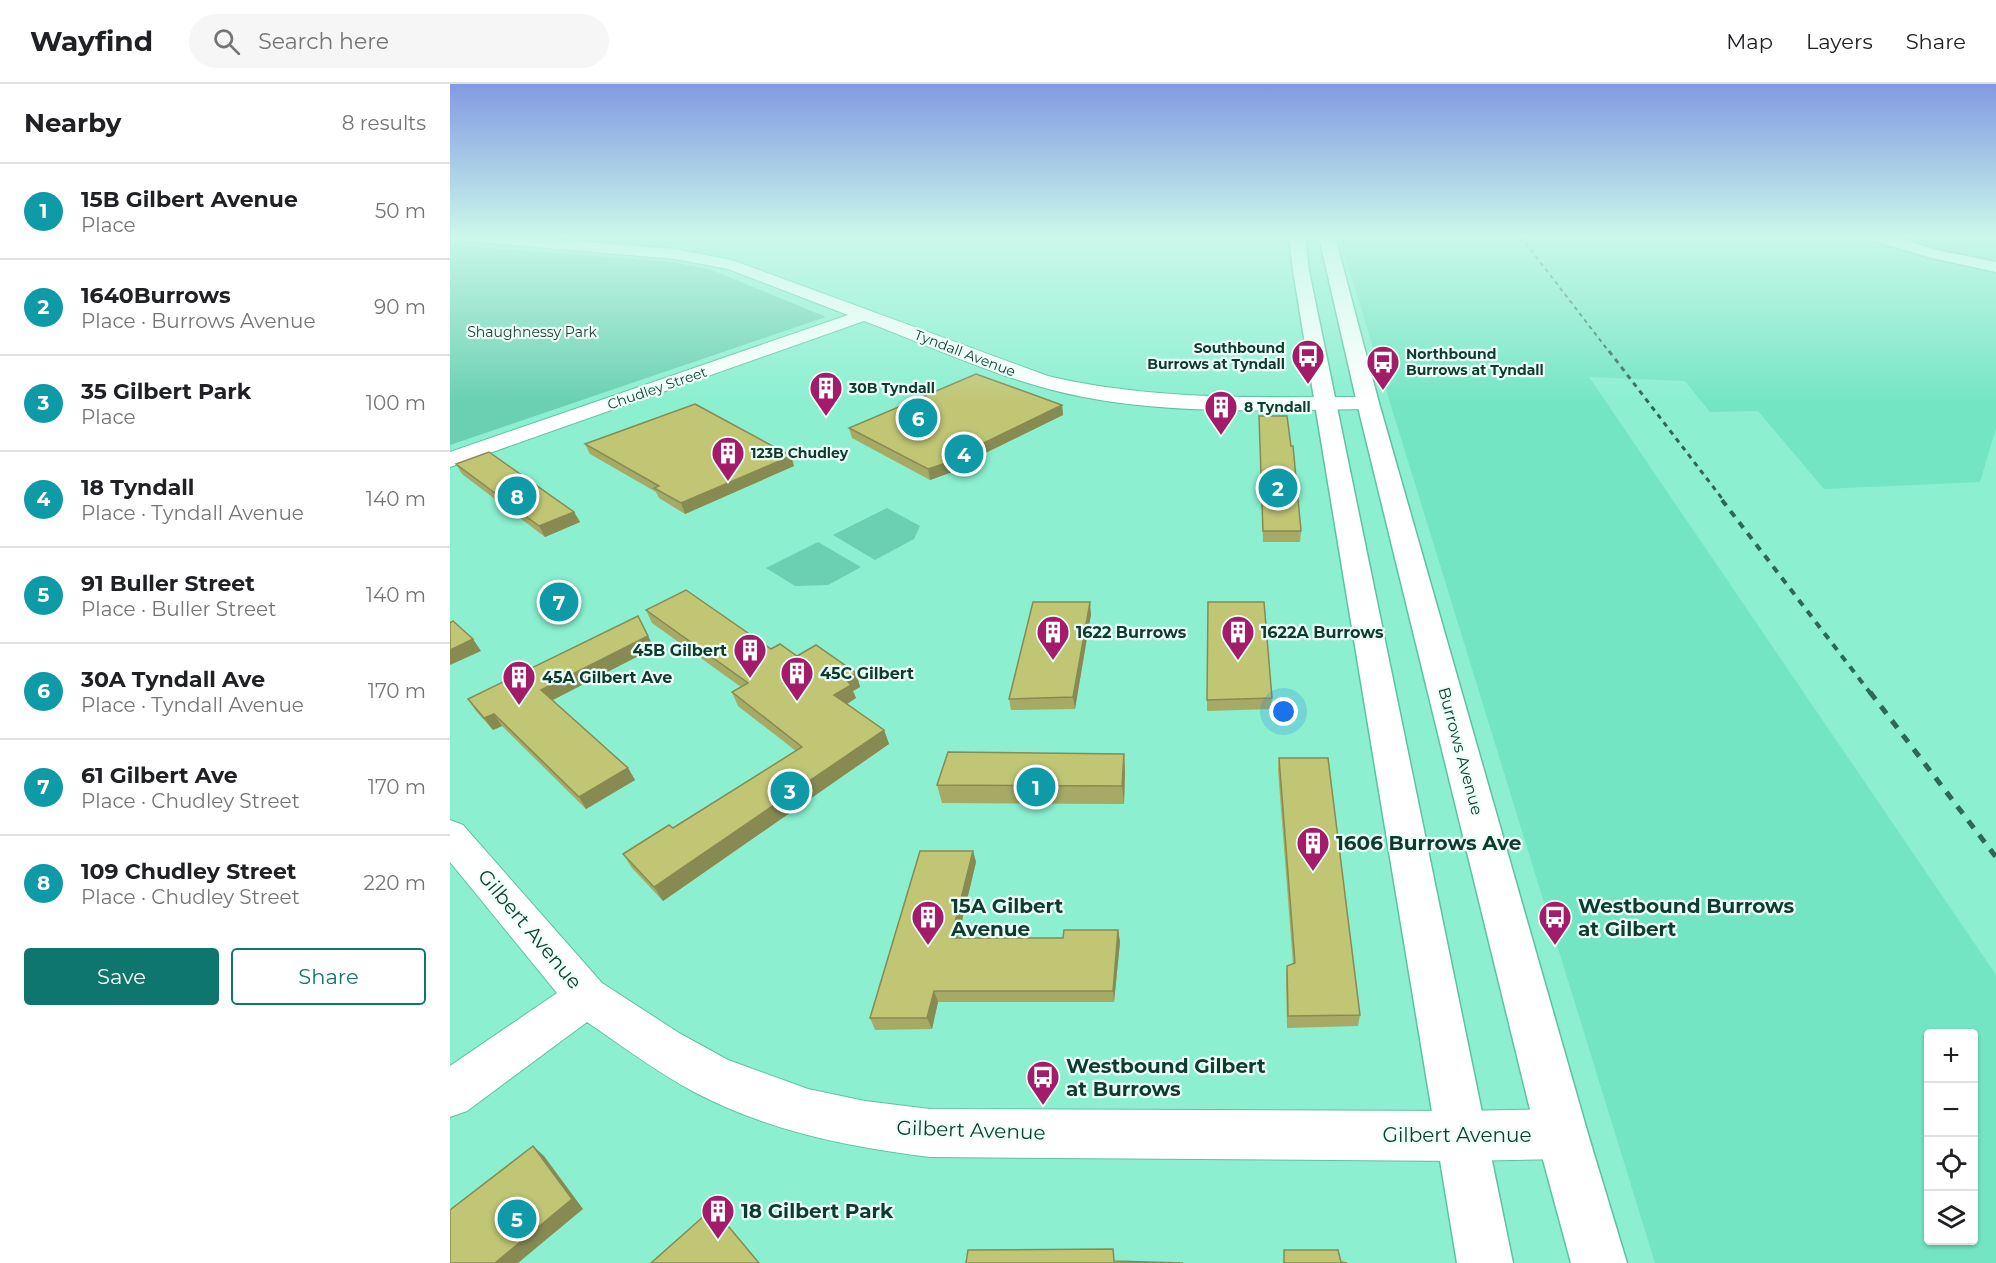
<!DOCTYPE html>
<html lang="en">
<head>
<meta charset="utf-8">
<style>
  :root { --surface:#fff; --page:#f6f6f6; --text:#202124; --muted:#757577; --line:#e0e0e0; --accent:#0f766e }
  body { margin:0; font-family:Montserrat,sans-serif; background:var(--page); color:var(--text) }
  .controls { position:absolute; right:18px; bottom:18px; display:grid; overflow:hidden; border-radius:6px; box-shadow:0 2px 4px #0004 }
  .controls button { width:54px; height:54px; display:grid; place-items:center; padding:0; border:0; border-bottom:2px solid var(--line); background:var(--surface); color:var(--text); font:30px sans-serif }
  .you { position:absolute; left:834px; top:628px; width:21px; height:21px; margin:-15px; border:4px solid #fff; border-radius:50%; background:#1a73e8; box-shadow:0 0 0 9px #1a73e833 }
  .badge { display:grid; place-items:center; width:39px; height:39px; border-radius:50%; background:var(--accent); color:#fff; font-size:20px; font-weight:700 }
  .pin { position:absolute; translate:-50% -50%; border:3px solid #fff; box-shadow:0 2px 6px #0006 }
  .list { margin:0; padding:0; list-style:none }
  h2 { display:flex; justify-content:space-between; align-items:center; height:78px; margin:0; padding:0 24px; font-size:26px }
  h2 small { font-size:20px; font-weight:400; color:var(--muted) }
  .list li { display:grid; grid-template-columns:39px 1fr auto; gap:18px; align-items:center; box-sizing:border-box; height:96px; padding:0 24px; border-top:2px solid var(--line) }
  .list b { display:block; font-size:22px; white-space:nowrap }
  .list p { margin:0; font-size:20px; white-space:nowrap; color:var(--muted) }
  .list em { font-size:20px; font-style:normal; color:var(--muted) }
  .actions { display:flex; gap:12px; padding:18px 24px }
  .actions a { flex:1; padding:14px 0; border:2px solid var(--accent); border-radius:6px; text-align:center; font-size:21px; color:var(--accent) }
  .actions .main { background:var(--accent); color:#fff }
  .icon { flex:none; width:33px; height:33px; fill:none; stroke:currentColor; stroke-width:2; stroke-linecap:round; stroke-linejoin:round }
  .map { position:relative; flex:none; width:1546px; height:1179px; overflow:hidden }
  header { display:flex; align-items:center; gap:36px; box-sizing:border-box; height:84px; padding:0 30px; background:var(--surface); border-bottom:2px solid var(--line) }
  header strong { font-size:28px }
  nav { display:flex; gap:33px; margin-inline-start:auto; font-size:21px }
  .search { width:420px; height:54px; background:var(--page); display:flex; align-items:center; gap:15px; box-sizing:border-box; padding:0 21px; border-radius:33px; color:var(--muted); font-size:22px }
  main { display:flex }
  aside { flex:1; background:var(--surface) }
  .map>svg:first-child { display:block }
  .built { fill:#74e5c3; fill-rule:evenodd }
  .green { fill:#6ad0b1 }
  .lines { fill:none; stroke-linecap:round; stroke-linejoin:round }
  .minor-casing { stroke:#5dc2a4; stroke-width:2 }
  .tertiary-casing { stroke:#5dc2a4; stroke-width:3 }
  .minor { fill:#fff; fill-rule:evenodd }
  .tertiary { fill:#fff; fill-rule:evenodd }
  .rail-far3 { stroke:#2d6756; stroke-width:2; stroke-dasharray:4 4; stroke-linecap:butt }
  .rail-far2 { stroke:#2d6756; stroke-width:3; stroke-dasharray:5 5; stroke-linecap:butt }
  .rail-far1 { stroke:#2d6756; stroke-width:4; stroke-dasharray:7 7; stroke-linecap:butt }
  .rail { stroke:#2d6756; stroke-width:5; stroke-dasharray:9 9; stroke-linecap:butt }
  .wall { fill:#a6aa65 }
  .shaded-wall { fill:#878b52 }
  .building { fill:#c1c675; stroke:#878b52; stroke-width:1.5 }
  .labels { text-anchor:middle; stroke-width:4.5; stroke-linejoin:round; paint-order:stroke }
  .far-park-label { font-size:14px; fill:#243f36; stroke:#ecfff8 }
  .far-poi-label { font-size:14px; font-weight:bold; fill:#0f3b2f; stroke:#ecfff8; text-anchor:start }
  .far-street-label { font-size:14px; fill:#0f3b2f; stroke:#ecfff8 }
  .poi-label { font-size:16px; font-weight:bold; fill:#0f3b2f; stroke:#ecfff8; text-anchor:start }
  .street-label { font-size:16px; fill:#0f3b2f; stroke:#ecfff8 }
  .near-poi-label { font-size:20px; font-weight:bold; fill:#0f3b2f; stroke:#ecfff8; text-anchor:start }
  .near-street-label { font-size:20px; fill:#0f3b2f; stroke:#ecfff8 }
</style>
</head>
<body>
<header>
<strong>Wayfind</strong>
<div class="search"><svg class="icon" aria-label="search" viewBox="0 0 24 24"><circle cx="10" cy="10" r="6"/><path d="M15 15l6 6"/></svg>Search here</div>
<nav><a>Map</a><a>Layers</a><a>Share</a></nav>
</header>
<main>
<aside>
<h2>Nearby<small>8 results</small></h2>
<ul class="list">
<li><span class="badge" style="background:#0f9aa8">1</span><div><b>15B Gilbert Avenue</b><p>Place</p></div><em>50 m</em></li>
<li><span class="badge" style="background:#0f9aa8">2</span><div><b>1640Burrows</b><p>Place · Burrows Avenue</p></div><em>90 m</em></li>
<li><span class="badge" style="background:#0f9aa8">3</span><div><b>35 Gilbert Park</b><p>Place</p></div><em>100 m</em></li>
<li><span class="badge" style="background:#0f9aa8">4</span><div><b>18 Tyndall</b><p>Place · Tyndall Avenue</p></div><em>140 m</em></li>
<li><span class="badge" style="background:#0f9aa8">5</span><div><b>91 Buller Street</b><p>Place · Buller Street</p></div><em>140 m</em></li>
<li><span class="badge" style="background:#0f9aa8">6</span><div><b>30A Tyndall Ave</b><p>Place · Tyndall Avenue</p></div><em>170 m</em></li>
<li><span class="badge" style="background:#0f9aa8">7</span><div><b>61 Gilbert Ave</b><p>Place · Chudley Street</p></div><em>170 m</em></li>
<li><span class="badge" style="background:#0f9aa8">8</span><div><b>109 Chudley Street</b><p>Place · Chudley Street</p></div><em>220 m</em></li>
</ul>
<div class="actions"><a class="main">Save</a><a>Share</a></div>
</aside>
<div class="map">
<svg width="1546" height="1179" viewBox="0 0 1546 1179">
  <rect width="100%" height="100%" fill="#8befd0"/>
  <path class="built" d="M889,153H1546V344L1530,398L1374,405L1308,327L1260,328L1235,297L1139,293L1546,891V1179H1205ZM1478,950H1524V1156H1478Z"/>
  <path class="green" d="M0,161L223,178L262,186L376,233L0,361Z
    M437,424L470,442L464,455L425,476L383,451Z
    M368,458L411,483L378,501L345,502L316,484Z"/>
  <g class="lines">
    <defs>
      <path id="minor" d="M8,153H74L225,165L282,176L598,292C703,317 810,313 918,313L925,315L929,319L925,323L918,325C823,326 727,331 633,313C559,299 485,264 414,237L0,383V368L398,231L278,185L225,175L15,157Z
        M0,736L13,741L152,899L229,949L278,976L358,1005L415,1017L480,1025L1010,1027L1112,1025L1129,1033L1137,1050L1129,1067L1112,1075L1010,1077L480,1073C397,1063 319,1047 244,1008C207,988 172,962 137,938L17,1027L0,1033V982L107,909L0,778Z"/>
      <path id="tertiary" d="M839,153H855L859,187L1063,1179H1007L843,187Z
        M869,153H885L929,319L1138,1050L1177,1179H1121L1086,1050L907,319Z
        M1420,153H1445L1487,166L1546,178V188L1478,173L1422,156Z"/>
    </defs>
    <use href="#minor" class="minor-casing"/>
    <use href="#tertiary" class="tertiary-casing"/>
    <use href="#minor" class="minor"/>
    <use href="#tertiary" class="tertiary"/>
    <path class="rail-far3" d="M1071,153L1160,269"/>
    <path class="rail-far2" d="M1159,267L1274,417"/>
    <path class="rail-far1" d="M1272,416L1421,610"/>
    <path class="rail" d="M1420,608L1546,773"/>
  </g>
  <path class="wall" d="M612,321L613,331L515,379L516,383L480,396L402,354L399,344Z
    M809,332L851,447L850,458H813Z
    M135,360L341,372L344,382L235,430L209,414L206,408L140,370Z
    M6,380L124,428L130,438L95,453L12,390Z
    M196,526L321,565L406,589L410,603L403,607L406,614L397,620L434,646L439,660L213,817L182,784L173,770L223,744L346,667L288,622L282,608L291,603L202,539Z
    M641,530L625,625L561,626L559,615Z
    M188,532L204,564L102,616L178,684L185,696L136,725L52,642L43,646L26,627L18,615Z
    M822,614L821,625L757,627V616Z
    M674,670L675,687L674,720L492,719L487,701Z
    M829,674L910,931L908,942L837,944L836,894L837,882L843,880L828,686Z
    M523,767L526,778L508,854H613L668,846L670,858L664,918H488L482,945L425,946L420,934Z"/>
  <path class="shaded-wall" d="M612,321L613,331L515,379L516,383L480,396L478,385Z
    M341,372L344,382L235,430L231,419Z
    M124,428L130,438L95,453L89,442Z
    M640,518L641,530L625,625L623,613Z
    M198,552L204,564L99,618L91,606Z
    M23,555L31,567L0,581V566Z
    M406,589L410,603L403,607L406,614L389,625L384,611L395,595Z
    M44,630L52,642L43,646L34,634Z
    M434,646L439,660L213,817L204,803Z
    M674,670L675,687L674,720L672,702Z
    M178,684L185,696L136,725L129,713Z
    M523,767L526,778L505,866L501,854Z
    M668,846L670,858L664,918L663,907Z
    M484,907L488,918L482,945L477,934Z
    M83,1062L94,1072L133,1125L68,1179H45Z"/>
  <path class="building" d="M526,290L612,321L509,371L514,373L478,385L399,344Z
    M245,320L341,372L231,419L204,404L209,402L135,360Z
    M809,332H837L841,362H843L851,447H813Z
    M39,368L124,428L89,442L6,380Z
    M236,506L321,565L330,560L347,572L366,561L406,589L395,595L401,601L384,611L434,646L204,803L173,770L219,741L223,744L352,663L282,608L298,599L196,526Z
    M583,518H640L623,613L559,615Z
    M758,518H814L822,614L757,616Z
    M188,532L198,552L91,606L178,684L129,713L44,630L34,634L18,615Z
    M3,537L23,555L0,566V539Z
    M498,668L674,670L672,702L487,701Z
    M829,674H878L910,931L838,932L837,882L845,879Z
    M470,767H523L501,854H613L614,846H668L663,907H484L477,934H420Z
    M83,1062L122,1115L45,1179H0V1126Z
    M263,1124L309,1179H201Z
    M663,1165L664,1177L733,1179H516L518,1166Z
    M834,1166H888L891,1178L897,1179H834Z"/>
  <linearGradient id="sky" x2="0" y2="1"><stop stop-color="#829ae2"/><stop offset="0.48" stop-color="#cbf8ea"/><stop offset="1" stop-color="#cbf8ea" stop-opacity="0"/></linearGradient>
  <rect width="1546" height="318" fill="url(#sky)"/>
  <defs>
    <symbol id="bus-pin" viewBox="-11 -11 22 30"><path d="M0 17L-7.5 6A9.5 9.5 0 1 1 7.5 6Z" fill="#a21c69" stroke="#ecfff8"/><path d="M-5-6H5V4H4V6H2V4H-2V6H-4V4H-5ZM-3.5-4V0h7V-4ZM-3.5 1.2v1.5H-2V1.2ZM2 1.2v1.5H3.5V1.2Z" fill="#fff"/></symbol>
    <symbol id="building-pin" viewBox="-11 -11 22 30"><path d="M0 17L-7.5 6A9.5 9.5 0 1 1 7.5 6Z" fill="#a21c69" stroke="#ecfff8"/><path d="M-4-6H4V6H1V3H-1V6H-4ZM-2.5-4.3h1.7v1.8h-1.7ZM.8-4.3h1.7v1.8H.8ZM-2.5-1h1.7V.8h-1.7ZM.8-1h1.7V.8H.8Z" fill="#fff"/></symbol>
  </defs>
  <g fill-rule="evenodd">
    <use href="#bus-pin" x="839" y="253" width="38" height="52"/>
    <use href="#bus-pin" x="914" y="259" width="38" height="52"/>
    <use href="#building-pin" x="357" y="285" width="38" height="52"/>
    <use href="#building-pin" x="752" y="304" width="38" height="52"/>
    <use href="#building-pin" x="259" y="350" width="38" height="52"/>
    <use href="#building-pin" x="584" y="529" width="38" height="52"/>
    <use href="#building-pin" x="769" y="529" width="38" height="52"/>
    <use href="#building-pin" x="281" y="547" width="38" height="52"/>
    <use href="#building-pin" x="328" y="570" width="38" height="52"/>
    <use href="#building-pin" x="50" y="574" width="38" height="52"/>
    <use href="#building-pin" x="844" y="740" width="38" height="52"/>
    <use href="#building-pin" x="459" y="814" width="38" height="52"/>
    <use href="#bus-pin" x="1086" y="814" width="38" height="52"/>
    <use href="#bus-pin" x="574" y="974" width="38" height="52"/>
    <use href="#building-pin" x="249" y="1108" width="38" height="52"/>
  </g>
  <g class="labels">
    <g class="far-park-label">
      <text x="82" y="253">Shaughnessy Park</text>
    </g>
    <g class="far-poi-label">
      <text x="835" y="269" text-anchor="end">Southbound<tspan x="835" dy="16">Burrows at Tyndall</tspan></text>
      <text x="956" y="275">Northbound<tspan x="956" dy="16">Burrows at Tyndall</tspan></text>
      <text x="399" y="309">30B Tyndall</text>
      <text x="794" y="328">8 Tyndall</text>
      <text x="301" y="374">123B Chudley</text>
    </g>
    <g class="far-street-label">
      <text transform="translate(515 269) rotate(21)" y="5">Tyndall Avenue</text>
      <text transform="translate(207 304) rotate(-19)" y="5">Chudley Street</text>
    </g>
    <g class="poi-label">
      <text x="626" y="554">1622 Burrows</text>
      <text x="811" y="554">1622A Burrows</text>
      <text x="277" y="572" text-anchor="end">45B Gilbert</text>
      <text x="370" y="595">45C Gilbert</text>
      <text x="92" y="599">45A Gilbert Ave</text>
    </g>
    <g class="street-label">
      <text transform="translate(1011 667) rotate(75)" y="6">Burrows Avenue</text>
    </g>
    <g class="near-poi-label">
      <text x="886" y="766">1606 Burrows Ave</text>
      <text x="501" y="829">15A Gilbert<tspan x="501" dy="23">Avenue</tspan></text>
      <text x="1128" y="829">Westbound Burrows<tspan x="1128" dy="23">at Gilbert</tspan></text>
      <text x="616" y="989">Westbound Gilbert<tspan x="616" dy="23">at Burrows</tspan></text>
      <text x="291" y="1134">18 Gilbert Park</text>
    </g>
    <g class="near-street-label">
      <text transform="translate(80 845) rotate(50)" y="7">Gilbert Avenue</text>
      <text transform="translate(521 1046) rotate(2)" y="7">Gilbert Avenue</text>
      <text x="1007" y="1058">Gilbert Avenue</text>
    </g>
  </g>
</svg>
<div class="controls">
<button>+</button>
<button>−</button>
<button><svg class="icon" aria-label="locate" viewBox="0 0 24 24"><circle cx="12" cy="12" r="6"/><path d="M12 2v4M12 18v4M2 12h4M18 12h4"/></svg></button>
<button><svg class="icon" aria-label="layers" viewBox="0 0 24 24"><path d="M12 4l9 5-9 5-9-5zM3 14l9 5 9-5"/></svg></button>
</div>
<div class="you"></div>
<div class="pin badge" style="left:586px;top:703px;background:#0f9aa8">1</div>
<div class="pin badge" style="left:828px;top:404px;background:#0f9aa8">2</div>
<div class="pin badge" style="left:340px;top:707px;background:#0f9aa8">3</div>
<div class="pin badge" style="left:514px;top:370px;background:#0f9aa8">4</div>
<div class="pin badge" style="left:67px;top:1135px;background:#0f9aa8">5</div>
<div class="pin badge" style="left:468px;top:334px;background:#0f9aa8">6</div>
<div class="pin badge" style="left:109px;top:518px;background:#0f9aa8">7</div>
<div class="pin badge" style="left:67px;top:412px;background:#0f9aa8">8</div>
</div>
</main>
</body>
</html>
